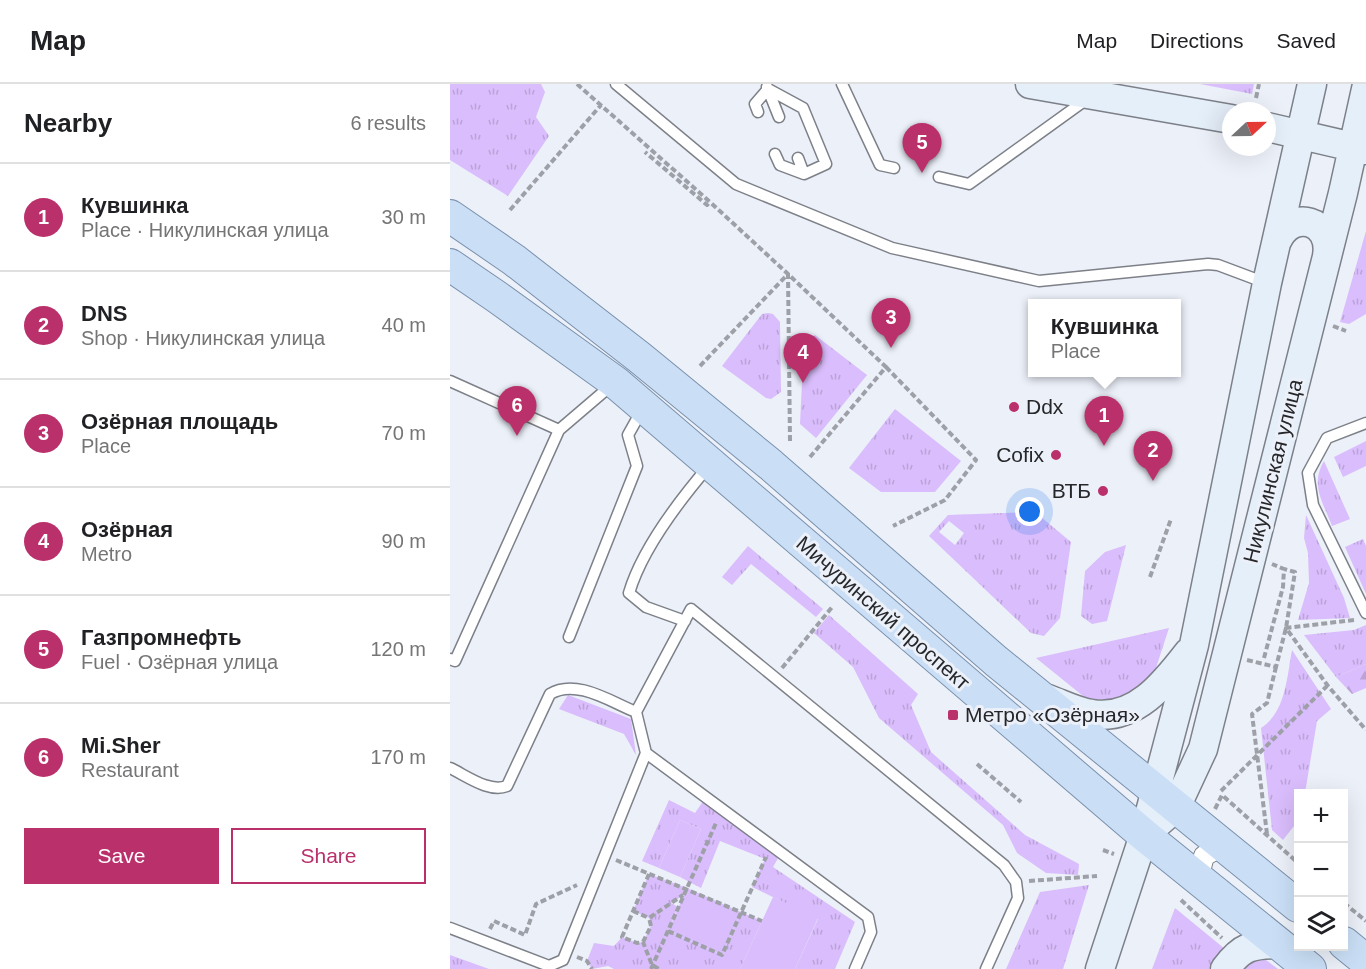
<!DOCTYPE html>
<html lang="en">
<head>
<meta charset="utf-8">
<style>
  :root { --surface:#fff; --page:#f6f6f6; --text:#202124; --muted:#757577; --line:#e0e0e0; --accent:#ba306b }
  body { margin:0; font-family:Helvetica,sans-serif; background:var(--page); color:var(--text) }
  .controls { position:absolute; right:18px; bottom:18px; display:grid; overflow:hidden; border-radius:0px; box-shadow:0 6px 24px #0002 }
  .controls button { width:54px; height:54px; display:grid; place-items:center; padding:0; border:0; border-bottom:2px solid var(--line); background:var(--surface); color:var(--text); font:30px sans-serif }
  .compass { position:absolute; left:772px; top:18px; width:54px; height:54px; border-radius:50%; background:var(--surface); box-shadow:0 6px 24px #0002; rotate:68deg }
  .you { position:absolute; left:580px; top:428px; width:21px; height:21px; margin:-15px; border:4px solid #fff; border-radius:50%; background:#1a73e8; box-shadow:0 0 0 9px #1a73e833 }
  .badge { display:grid; place-items:center; width:39px; height:39px; border-radius:50%; background:var(--accent); color:#fff; font-size:20px; font-weight:700 }
  .pin { position:absolute; translate:-50% -50px; filter:drop-shadow(0 2px 3px #0008) }
  .pin::after { content:''; position:absolute; top:32px; width:21px; height:18px; background:inherit; clip-path:polygon(0 0,100% 0,50% 100%) }
  .popup { position:absolute; left:578px; top:215px; width:153px; height:78px; box-sizing:border-box; display:grid; place-content:center; border-radius:0px; background:var(--surface); filter:drop-shadow(0 2px 4px #0005); font-size:20px; white-space:nowrap; color:var(--muted) }
  .popup b { font-size:22px; color:var(--text) }
  .popup::after { content:''; position:absolute; left:50%; top:100%; margin-left:-12px; border:12px solid transparent; border-top-color:var(--surface) }
  .list { margin:0; padding:0; list-style:none }
  h2 { display:flex; justify-content:space-between; align-items:center; height:78px; margin:0; padding:0 24px; font-size:26px }
  h2 small { font-size:20px; font-weight:400; color:var(--muted) }
  .list li { display:grid; grid-template-columns:39px 1fr auto; gap:18px; align-items:center; box-sizing:border-box; height:108px; padding:0 24px; border-top:2px solid var(--line) }
  .list b { display:block; font-size:22px; white-space:nowrap }
  .list p { margin:0; font-size:20px; white-space:nowrap; color:var(--muted) }
  .list em { font-size:20px; font-style:normal; color:var(--muted) }
  .actions { display:flex; gap:12px; padding:18px 24px }
  .actions a { flex:1; padding:14px 0; border:2px solid var(--accent); border-radius:0px; text-align:center; font-size:21px; color:var(--accent) }
  .actions .main { background:var(--accent); color:#fff }
  .icon { flex:none; width:33px; height:33px; fill:none; stroke:currentColor; stroke-width:2; stroke-linecap:round; stroke-linejoin:round }
  .map { position:relative; flex:none; width:916px; height:885px; overflow:hidden }
  header { display:flex; align-items:center; gap:36px; box-sizing:border-box; height:84px; padding:0 30px; background:var(--surface); border-bottom:2px solid var(--line) }
  header strong { font-size:28px }
  nav { display:flex; gap:33px; margin-inline-start:auto; font-size:21px }
  main { display:flex }
  aside { flex:1; background:var(--surface) }
  .map>svg:first-child { display:block }
  .grass { fill:url(#grass-tufts); fill-rule:evenodd }
  .forest { fill:url(#forest-firs) }
  .green { fill:#dabdfc }
  .lines { fill:none; stroke-linecap:round; stroke-linejoin:round }
  .lane-casing { stroke:#7d8088; stroke-width:13 }
  .street-casing { stroke:#7d8088; stroke-width:22 }
  .secondary-casing { stroke:#7d8088; stroke-width:31 }
  .primary-casing { stroke:#7a90ab; stroke-width:34 }
  .path { stroke:#9ea0a7; stroke-width:4; stroke-dasharray:6 3; stroke-linecap:butt }
  .lane { stroke:#fff; stroke-width:10 }
  .street { stroke:#fff; stroke-width:20 }
  .secondary { stroke:#e5effa; stroke-width:28 }
  .primary { stroke:#cadff6; stroke-width:32 }
  .poi-dot { fill:#ba306b; stroke:#ecf0f9; stroke-width:2 }
  .labels { text-anchor:middle; stroke-width:6; stroke-linejoin:round; paint-order:stroke }
  .poi-label { font-size:21px; fill:#26272a; stroke:#ecf0f9; text-anchor:start }
  .street-label { font-size:21px; fill:#26272a; stroke:#ecf0f9 }
</style>
</head>
<body>
<header>
<strong>Map</strong>
<nav><a>Map</a><a>Directions</a><a>Saved</a></nav>
</header>
<main>
<aside>
<h2>Nearby<small>6 results</small></h2>
<ul class="list">
<li><span class="badge">1</span><div><b>Кувшинка</b><p>Place · Никулинская улица</p></div><em>30 m</em></li>
<li><span class="badge">2</span><div><b>DNS</b><p>Shop · Никулинская улица</p></div><em>40 m</em></li>
<li><span class="badge">3</span><div><b>Озёрная площадь</b><p>Place</p></div><em>70 m</em></li>
<li><span class="badge">4</span><div><b>Озёрная</b><p>Metro</p></div><em>90 m</em></li>
<li><span class="badge">5</span><div><b>Газпромнефть</b><p>Fuel · Озёрная улица</p></div><em>120 m</em></li>
<li><span class="badge">6</span><div><b>Mi.Sher</b><p>Restaurant</p></div><em>170 m</em></li>
</ul>
<div class="actions"><a class="main">Save</a><a>Share</a></div>
</aside>
<div class="map">
<svg width="916" height="885" viewBox="0 0 916 885">
  <defs>
    <pattern id="grass-tufts" width="24" height="20" patternUnits="userSpaceOnUse" patternTransform="scale(1.5)"><rect width="24" height="20" fill="#dabdfc"/><path d="M3 7l-1-3M5 7V3M7 7l1-3M15 17l-1-3M17 17v-4M19 17l1-3" fill="none" stroke="#bba2d8"/></pattern>
    <pattern id="forest-firs" width="22" height="20" patternUnits="userSpaceOnUse" patternTransform="scale(1.5)"><rect width="22" height="20" fill="#dabdfc"/><path d="M5 1l3.5 6h-7zM16 11l3.5 6h-7z" fill="#bba2d8"/></pattern>
  </defs>
  <rect width="100%" height="100%" fill="#ecf0f9"/>
  <path class="grass" d="M0,0H91L95,8L86,33L99,52L58,112L0,76Z
    M750,0H804L802,10Z
    M916,147V230L899,240L890,238Z
    M318,229L323,230L330,238L331,308L321,315L316,314L272,282L312,230Z
    M365,251L417,291L366,354L350,340L354,257Z
    M445,325L511,377L485,408H431L399,384Z
    M916,357V382L893,393L884,373Z
    M874,377L900,435L882,442C873,418 860,401 874,377Z
    M585,428L621,458L610,534L594,552L581,549L479,452L498,431ZM499,437L514,449L505,461L489,448Z
    M856,431L894,514L900,534L848,536L859,499L858,469L854,454Z
    M913,455L916,462V510L895,463Z
    M676,461L657,537L642,540L631,532L635,487L655,468Z
    M298,462L373,525L366,533L301,480L282,501L272,493Z
    M379,531L468,610L461,621L481,668L575,751L629,780L628,791L596,789L567,769L553,741L429,634L403,583L364,549Z
    M916,541V580L886,593L854,551L904,546Z
    M719,544L703,593L676,614L638,616L586,574Z
    M842,566L881,625L867,637L855,709L848,710V737L833,756L822,746L811,644C836,628 837,592 842,566Z
    M118,611L181,635L186,671L174,650L109,625Z
    M256,713L331,769L323,783L405,838L385,885H345L368,835L302,803L315,775L270,757L251,804L230,793L251,745L230,736L209,784L192,777L219,716L245,729Z
    M199,790L237,804L234,811L221,819L228,823L218,847L272,871L291,828L312,837L290,885H164L158,882L142,885L137,877L144,859L164,862L172,853L187,859L193,858L201,842L199,834L183,827Z
    M639,801L613,885H556L590,808Z
    M725,824L775,865L759,885H702Z
    M0,871L39,885H0Z"/>
  <path class="forest" d="M916,580V604L902,610L886,593Z"/>
  <path class="green" d="M230,736L251,745L230,793L209,784Z
    M237,804L291,828L272,871L218,847Z
    M323,813L368,834L345,885H290Z
    M816,876L828,885H786L804,877Z"/>
  <g class="lines">
    <defs>
      <path id="lane" d="M166,0L286,100L442,164L589,197L758,180L768,181L816,199
        M392,0L430,81L444,84
        M317,3L329,33
        M308,28L305,20L318,5L353,24L376,80L354,90L348,74
        M325,70L330,81L354,90
        M489,93L519,100L637,15
        M0,297L109,346L164,299
        M916,339L877,354L858,389L863,421L916,529
        M235,537L196,523L179,509C192,465 229,417 258,383
        M119,553L187,382L178,351L192,326
        M0,575L5,577L109,346
        M0,684C17,692 39,709 57,702L100,610C126,594 161,618 186,628
        M0,844L99,882L113,876L196,669
        M405,885L421,848L418,833L196,669L186,628L241,525L554,781L566,798L568,814L536,885"/>
      <path id="street" d="M756,800L750,787L754,772L768,764L781,767"/>
      <path id="secondary" d="M580,0L781,35
        M817,43L916,66
        M827,157C842,124 883,136 877,172
        M598,615C612,620 627,628 642,630C685,637 714,600 738,569
        M709,738L726,723L753,665L893,109L916,5
        M650,885L694,751L744,561L817,199L862,0
        M775,885C792,862 802,860 830,860"/>
      <path id="primary" d="M0,132L64,176L189,273L321,381L546,577L848,822
        M0,181L47,213L165,298L694,751L860,885
        M894,859L916,877"/>
    </defs>
    <use href="#lane" class="lane-casing"/>
    <use href="#street" class="street-casing"/>
    <use href="#secondary" class="secondary-casing"/>
    <use href="#primary" class="primary-casing"/>
    <path class="path" d="M127,0L260,118L257,121L195,68
      M806,14L809,0
      M60,126L151,21
      M883,242L896,247
      M250,282L338,190L260,118
      M436,283L526,376L495,416L443,442
      M340,357L338,190L436,283L360,373
      M700,493L721,435
      M904,536L836,544L878,602L916,646
      M814,574L833,503L834,485L822,480
      M797,576L826,583L836,544L845,488L834,485
      M332,584L383,522
      M527,680L571,718
      M771,707L877,602
      M765,725L772,711L848,779
      M817,750L802,630L817,619L826,583
      M653,766L664,770
      M166,776L312,837
      M199,790L172,853L187,859L193,858L202,881L209,885
      M579,797L647,792
      M731,816L772,854
      M894,819L916,837
      M183,827L199,834
      M40,845L44,837L75,851L86,820L127,801
      M218,847L272,871L316,773
      M193,858L201,842L199,834L233,811
      M127,873L137,877L142,885
      M201,885L266,739"/>
    <use href="#lane" class="lane"/>
    <use href="#street" class="street"/>
    <use href="#secondary" class="secondary"/>
    <use href="#primary" class="primary"/>
  </g>
  <g class="poi-dot">
    <circle cx="564" cy="323" r="6"/>
    <circle cx="606" cy="371" r="6"/>
    <circle cx="653" cy="407" r="6"/>
    <rect x="497" y="625" width="12" height="12" rx="3"/>
  </g>
  <g class="labels">
    <g class="poi-label">
      <text x="576" y="330">Ddx</text>
      <text x="594" y="378" text-anchor="end">Cofix</text>
      <text x="641" y="414" text-anchor="end">ВТБ</text>
      <text x="515" y="638">Метро «Озёрная»</text>
    </g>
    <g class="street-label">
      <text transform="translate(823 387) rotate(-76)" y="7">Никулинская улица</text>
      <text transform="translate(433 529) rotate(41)" y="7">Мичуринский проспект</text>
    </g>
  </g>
</svg>
<div class="controls">
<button>+</button>
<button>−</button>
<button><svg class="icon" aria-label="layers" viewBox="0 0 24 24"><path d="M12 4l9 5-9 5-9-5zM3 14l9 5 9-5"/></svg></button>
</div>
<svg class="compass" viewBox="-18 -18 36 36"><path d="M0-13l5 13h-10z" fill="#e53935"/><path d="M0 13l5-13h-10z" fill="#757577"/></svg>
<div class="you"></div>
<div class="pin badge" style="left:654px;top:362px">1</div>
<div class="popup"><b>Кувшинка</b>Place</div>
<div class="pin badge" style="left:703px;top:397px">2</div>
<div class="pin badge" style="left:441px;top:264px">3</div>
<div class="pin badge" style="left:353px;top:299px">4</div>
<div class="pin badge" style="left:472px;top:89px">5</div>
<div class="pin badge" style="left:67px;top:352px">6</div>
</div>
</main>
</body>
</html>
